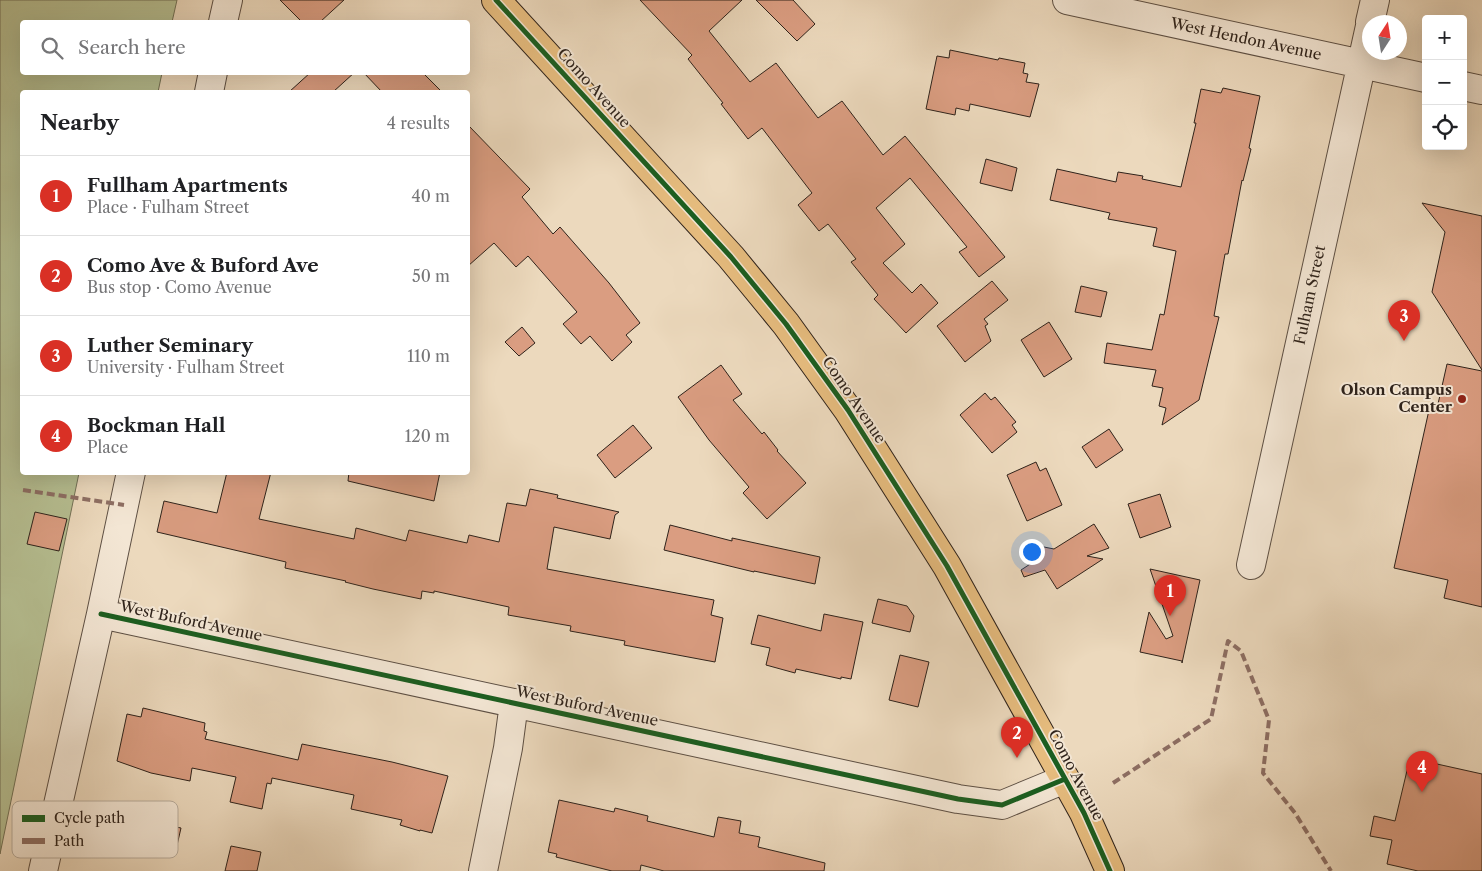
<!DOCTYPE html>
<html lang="en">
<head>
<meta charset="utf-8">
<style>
  :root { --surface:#fff; --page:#f6f6f6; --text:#202124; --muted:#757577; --line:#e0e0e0; --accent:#d93025 }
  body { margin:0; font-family:"Libre Caslon Text",serif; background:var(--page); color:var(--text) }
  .controls { position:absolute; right:15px; top:15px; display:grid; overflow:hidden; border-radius:5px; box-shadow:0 5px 20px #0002 }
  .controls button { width:45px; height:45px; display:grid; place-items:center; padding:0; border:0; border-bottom:1px solid var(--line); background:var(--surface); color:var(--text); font:25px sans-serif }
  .compass { position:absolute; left:1362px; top:15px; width:45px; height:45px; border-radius:50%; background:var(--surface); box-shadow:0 5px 20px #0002; rotate:12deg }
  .you { position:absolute; left:1031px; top:551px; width:18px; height:18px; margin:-12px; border:4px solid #fff; border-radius:50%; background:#1a73e8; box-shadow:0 0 0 8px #1a73e833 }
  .badge { display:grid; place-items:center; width:32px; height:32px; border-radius:50%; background:var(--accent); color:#fff; font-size:16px; font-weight:700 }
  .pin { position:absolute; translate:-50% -41px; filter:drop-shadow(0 1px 2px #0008) }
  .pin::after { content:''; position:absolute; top:26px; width:18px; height:15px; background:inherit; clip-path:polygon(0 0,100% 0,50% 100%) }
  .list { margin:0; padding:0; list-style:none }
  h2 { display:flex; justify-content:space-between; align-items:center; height:65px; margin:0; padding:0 20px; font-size:21px }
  h2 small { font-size:16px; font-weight:400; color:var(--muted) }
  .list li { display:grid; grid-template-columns:32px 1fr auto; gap:15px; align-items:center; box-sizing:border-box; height:80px; padding:0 20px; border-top:1px solid var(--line) }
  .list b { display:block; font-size:19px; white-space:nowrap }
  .list p { margin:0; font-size:16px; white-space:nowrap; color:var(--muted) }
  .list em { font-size:16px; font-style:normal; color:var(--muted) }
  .icon { flex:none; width:28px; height:28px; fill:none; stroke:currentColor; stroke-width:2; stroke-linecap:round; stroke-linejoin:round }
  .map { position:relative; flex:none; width:1482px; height:871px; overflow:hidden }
  .search { position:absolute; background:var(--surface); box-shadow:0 5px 20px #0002; left:20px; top:20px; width:450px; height:55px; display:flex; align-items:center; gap:12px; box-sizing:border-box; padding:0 18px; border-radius:5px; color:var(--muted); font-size:19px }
  .panel { position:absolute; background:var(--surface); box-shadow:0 5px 20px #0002; left:20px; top:90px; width:450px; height:385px; border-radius:5px }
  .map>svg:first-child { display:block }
  .green { fill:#b6bf92; stroke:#727156 }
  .building { fill:#da9d81; stroke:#2f231b }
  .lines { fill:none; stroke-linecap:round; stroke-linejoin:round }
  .minor-casing { stroke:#5e5044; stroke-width:30 }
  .major-casing { stroke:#2f231b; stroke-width:30 }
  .minor { stroke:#f3e6d4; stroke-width:28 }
  .major { stroke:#e6bc7e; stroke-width:28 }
  .quiet { stroke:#8d6e63; stroke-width:4; stroke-dasharray:8 4; stroke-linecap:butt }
  .cycleway-casing { stroke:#f3e6d4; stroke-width:8 }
  .cycleway { stroke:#1b5e20; stroke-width:5 }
  .poi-dot { fill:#8f2418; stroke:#f3e6d4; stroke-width:2 }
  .labels { text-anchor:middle; stroke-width:4; stroke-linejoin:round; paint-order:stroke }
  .street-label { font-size:15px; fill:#2f231b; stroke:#f3e6d4 }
  .poi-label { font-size:15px; font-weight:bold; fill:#2f231b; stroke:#f3e6d4; text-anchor:end }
  .key { fill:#f3e6d4; stroke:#b8ac9c; stroke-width:1 }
  .key-label { font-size:14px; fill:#2f231b }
</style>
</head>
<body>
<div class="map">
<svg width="1482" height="871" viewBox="0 0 1482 871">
  <rect width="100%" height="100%" fill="#ecd9bd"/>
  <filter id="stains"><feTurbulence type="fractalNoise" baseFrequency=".004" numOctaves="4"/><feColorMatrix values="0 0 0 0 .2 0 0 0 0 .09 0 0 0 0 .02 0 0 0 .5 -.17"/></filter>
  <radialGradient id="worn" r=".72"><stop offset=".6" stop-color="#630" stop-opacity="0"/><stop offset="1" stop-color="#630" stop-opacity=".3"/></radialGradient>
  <path class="green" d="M0,0H177L172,22H22V72L162,73L158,92H22V472L79,473L0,854Z"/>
  <path class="building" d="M280,0H344L320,22H302Z
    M640,0H742L709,31L750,82L776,63L818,118L842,101L883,155L905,136L1005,257L979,277L959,252L967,247L910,178L876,208L905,244L883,263L912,293L921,284L938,303L906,333L874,299L878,295L851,262L856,259L828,224L819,231L798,205L812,193L762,128L748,139L721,104L723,103L688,59L692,55Z
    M756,0H793L815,24L797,41Z
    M950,50L998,60L999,58L1025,63L1023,73L1028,74L1026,82L1039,84L1030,117L970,104L969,111L956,108L955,115L926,109L937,56L949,58Z
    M311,72H355L333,92H289Z
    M363,72H422L442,92H382Z
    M1223,88L1260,96L1249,148L1251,149L1243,181L1242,180L1228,254H1225L1214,316L1219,317L1199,400L1162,425L1166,408L1159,406L1163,388L1152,386L1156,370L1104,363L1107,343L1152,350L1160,314L1164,315L1176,251L1153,246L1157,228L1108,219L1110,213L1050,200L1057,169L1116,182L1118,172L1143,176L1142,179L1181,187L1196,123H1194L1201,89L1221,93Z
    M468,125L530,189L522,197L553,234L560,227L609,283L640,323L626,335L632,342L612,361L590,336L581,344L563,324L577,312L528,256L516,267L494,243L468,266Z
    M986,159L1017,168L1012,191L980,183Z
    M1422,203L1482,216V370L1432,292L1445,232Z
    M992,281L1008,300L984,319L988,324L985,326L991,341L965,362L937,326Z
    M1081,286L1107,292L1101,317L1075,312Z
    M1049,322L1072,359L1044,377L1021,340Z
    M522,327L535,343L519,356L505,342Z
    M1447,364L1482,371V607L1444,598L1448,580L1394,568L1429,410L1438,404Z
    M721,365L742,394L733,400L762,434L764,432L778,450L777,451L806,483L767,519L743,493L749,487L709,440L678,397Z
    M985,393L991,400L995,397L1016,422L1012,425L1017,432L992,453L960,415Z
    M633,425L652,448L615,478L597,455Z
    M1109,429L1123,450L1096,468L1082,447Z
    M1036,462L1040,471L1046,468L1062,505L1027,521L1007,475Z
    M227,472H271L259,519L354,539L356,528L406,541L409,530L467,543L469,535L499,542L507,503L526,506L530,489L558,495L557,498L619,512L615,515L610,539L554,527L547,569L714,600L711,615L723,618L715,662L624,645L625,641L570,631L571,626L508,615L509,607L434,591V593L422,591L421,599L373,589L345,582L346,581L285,568L286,562L157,532L164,501L217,513Z
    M349,472H440L434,501L348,481Z
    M1160,494L1171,527L1140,538L1128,504Z
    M35,512L67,519L59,551L27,544Z
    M1094,524L1109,548L1087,556L1103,559L1057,589L1045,570L1024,577L1021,570L1044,555L1039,546L1054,549Z
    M670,525L732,541V538L820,557L815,584L754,571V572L664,550Z
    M1150,569L1200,580L1182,663V661L1140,652L1149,612L1166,639L1173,636Z
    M878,599L907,606L914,616L910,632L872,623Z
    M824,614L863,622L851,679L841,677V679L796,669L795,673L766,665L770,648L751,644L758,615L821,631Z
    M900,655L929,662L918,707L889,700Z
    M143,708L205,723L204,731L207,732L205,739L298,760L302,744L392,762L448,776L432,833L420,830V831L400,825L402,820L351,809L354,795L272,778L271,784L267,783L262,809L230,802L236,777L192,768L190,781L151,773L117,761L127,714L141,717Z
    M1410,758L1482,774V871H1418L1387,864L1392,840L1370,836L1374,816L1395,821Z
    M559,800L614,812L615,808L648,816L647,821L714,837L718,817L741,821L739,833L760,837L758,847L825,863L824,871H664L641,865L640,871H612L556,857L557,854L548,852Z
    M107,815L148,824V821L181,828L175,854L102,838Z
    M231,846L261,852L257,871H225Z"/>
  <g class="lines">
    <defs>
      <path id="minor" d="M1067,0L1426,78
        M223,22L228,0
        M1370,22L1375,0
        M1463,86L1482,90
        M209,92L213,72
        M1251,565L1370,26
        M101,614L958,799L1002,805L1065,779
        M43,871L101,614L131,472
        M483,871L508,748L514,703"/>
      <path id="major" d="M496,0L731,257L786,324L848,410L947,566L1084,813L1110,871"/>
    </defs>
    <use href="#minor" class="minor-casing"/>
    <use href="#major" class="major-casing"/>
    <use href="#minor" class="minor"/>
    <use href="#major" class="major"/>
    <path class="quiet" d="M23,490L124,505
      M1113,783L1211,719L1228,641L1241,651L1269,720L1263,773L1295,813L1331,871"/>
    <defs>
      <path id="cycleway" d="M496,0L731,257L786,324L848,410L947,566L1084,813L1110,871
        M101,614L958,799L1002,805L1065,779"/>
    </defs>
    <use href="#cycleway" class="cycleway-casing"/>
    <use href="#cycleway" class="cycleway"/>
  </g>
  <circle class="poi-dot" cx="1462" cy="399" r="5"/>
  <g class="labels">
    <g class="street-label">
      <text transform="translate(1246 39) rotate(12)" y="5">West Hendon Avenue</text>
      <text transform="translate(594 88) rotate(48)" y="5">Como Avenue</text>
      <text transform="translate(1310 295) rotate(-78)" y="5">Fulham Street</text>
      <text transform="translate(854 400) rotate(56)" y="5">Como Avenue</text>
      <text transform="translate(191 621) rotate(12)" y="5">West Buford Avenue</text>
      <text transform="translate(587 706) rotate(12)" y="5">West Buford Avenue</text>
      <text transform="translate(1076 775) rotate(62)" y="5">Como Avenue</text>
    </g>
    <g class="poi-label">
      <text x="1452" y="395">Olson Campus<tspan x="1452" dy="17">Center</tspan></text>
    </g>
  </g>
  <rect x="12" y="801" width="166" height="57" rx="8" class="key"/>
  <rect x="22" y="815" width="23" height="7" fill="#1b5e20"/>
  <rect x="22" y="838" width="23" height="6" fill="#8d6e63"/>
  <g class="key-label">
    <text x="54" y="823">Cycle path</text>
    <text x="54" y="846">Path</text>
  </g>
  <rect width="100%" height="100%" filter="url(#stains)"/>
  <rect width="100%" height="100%" fill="url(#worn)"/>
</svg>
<div class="controls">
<button>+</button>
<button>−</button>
<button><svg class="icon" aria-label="locate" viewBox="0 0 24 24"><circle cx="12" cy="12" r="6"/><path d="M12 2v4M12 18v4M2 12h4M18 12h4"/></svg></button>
</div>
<svg class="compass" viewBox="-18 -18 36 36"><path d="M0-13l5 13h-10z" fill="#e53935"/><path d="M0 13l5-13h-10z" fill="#757577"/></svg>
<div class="you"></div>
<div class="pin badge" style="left:1170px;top:616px">1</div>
<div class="pin badge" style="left:1017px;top:758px">2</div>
<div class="pin badge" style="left:1404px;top:341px">3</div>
<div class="pin badge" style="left:1422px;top:792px">4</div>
<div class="search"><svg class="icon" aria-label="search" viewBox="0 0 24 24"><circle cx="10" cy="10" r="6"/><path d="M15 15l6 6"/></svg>Search here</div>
<section class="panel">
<h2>Nearby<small>4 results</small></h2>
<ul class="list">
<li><span class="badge">1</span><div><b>Fullham Apartments</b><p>Place · Fulham Street</p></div><em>40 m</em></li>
<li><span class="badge">2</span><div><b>Como Ave &amp; Buford Ave</b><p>Bus stop · Como Avenue</p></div><em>50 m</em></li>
<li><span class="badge">3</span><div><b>Luther Seminary</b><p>University · Fulham Street</p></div><em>110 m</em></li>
<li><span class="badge">4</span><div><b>Bockman Hall</b><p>Place</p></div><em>120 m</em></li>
</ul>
</section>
</div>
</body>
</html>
